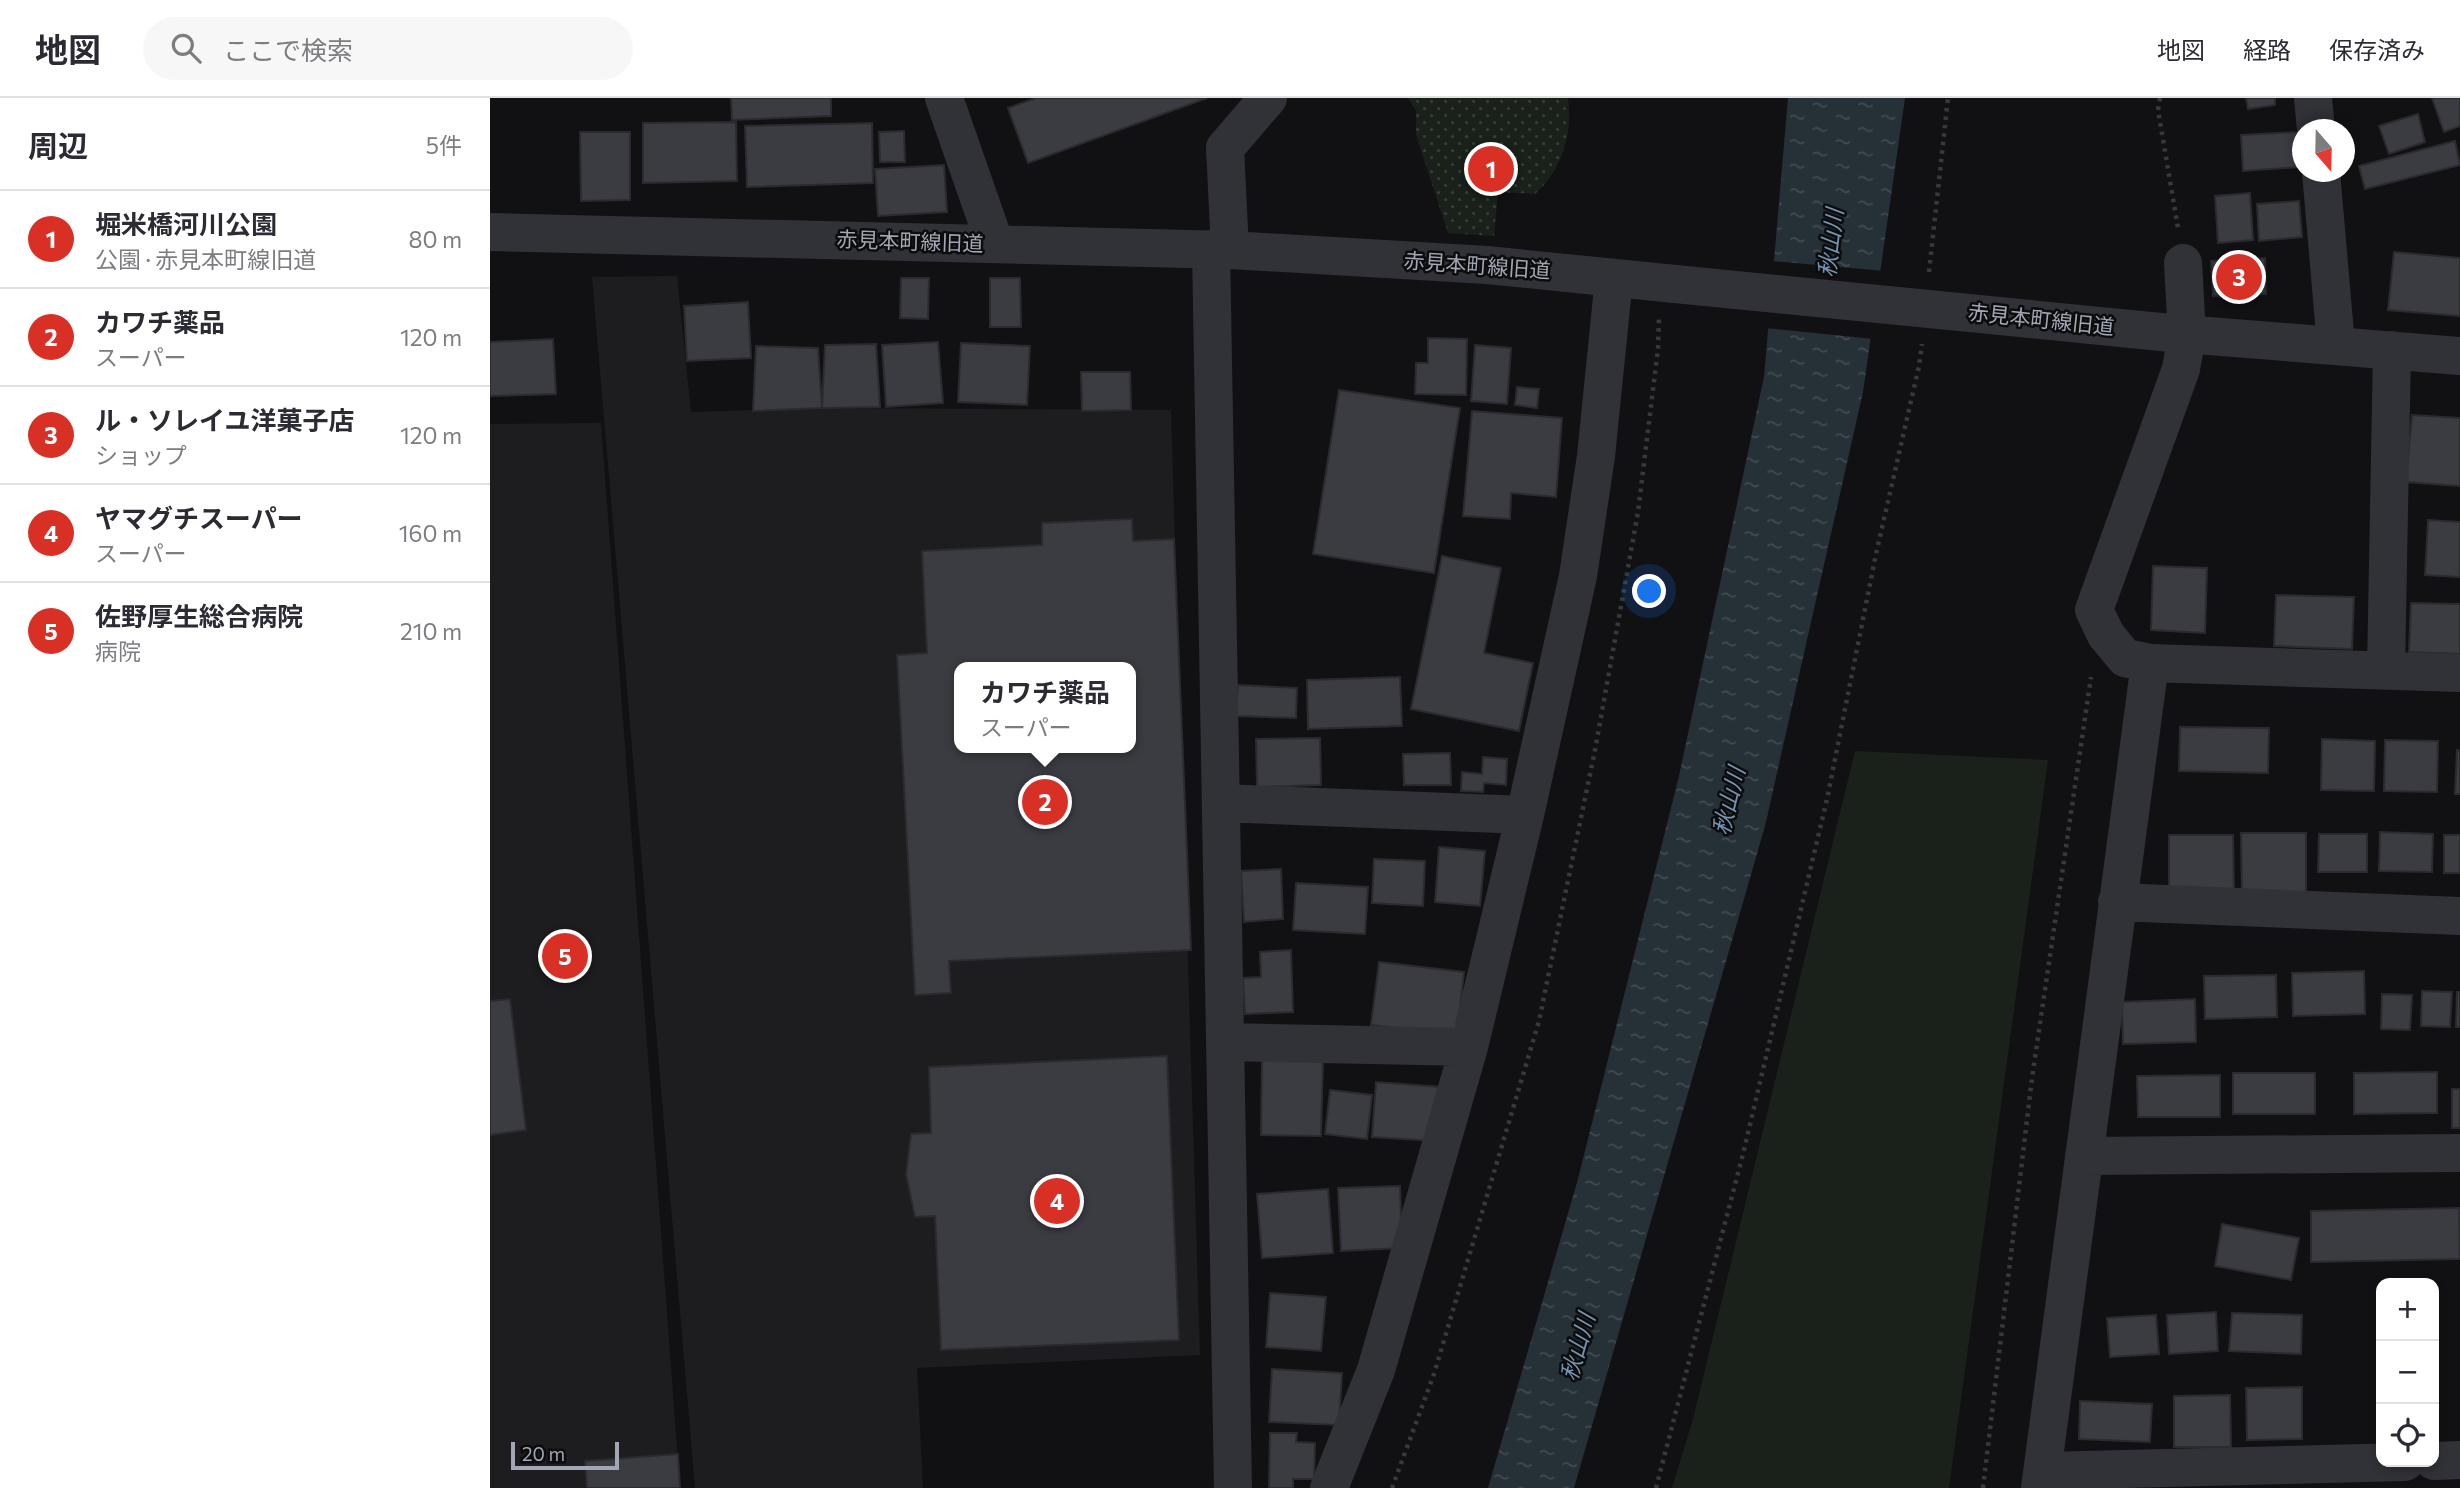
<!DOCTYPE html>
<html lang="ja">
<head>
<meta charset="utf-8">
<style>
  :root { --surface:#fff; --page:#f7f7f7; --text:#2b2b33; --muted:#7c7c81; --line:#e1e1e2; --accent:#d93025 }
  body { margin:0; font-family:Commissioner,"Noto Sans JP",sans-serif; background:var(--page); color:var(--text) }
  .controls { position:absolute; right:21px; bottom:21px; display:grid; overflow:hidden; border-radius:14px; box-shadow:0 4px 10px #0003 }
  .controls button { width:63px; height:63px; display:grid; place-items:center; padding:0; border:0; border-bottom:2px solid var(--line); background:var(--surface); color:var(--text); font:35px sans-serif }
  .compass { position:absolute; left:1802px; top:21px; width:63px; height:63px; border-radius:50%; background:var(--surface); box-shadow:0 4px 10px #0003; rotate:160deg }
  .scale { position:absolute; left:21px; bottom:18px; width:108px; box-sizing:border-box; padding-left:7px; border:4px solid #a1a7b5; border-top:0; font-size:19px; line-height:24px; white-space:nowrap; color:#a1a7b5; -webkit-text-stroke:5px #0c0c0d; paint-order:stroke }
  .you { position:absolute; left:1160px; top:494px; width:24px; height:24px; margin:-18px; border:5px solid #fff; border-radius:50%; background:#1a73e8; box-shadow:0 0 0 10px #1a73e833 }
  .badge { display:grid; place-items:center; width:46px; height:46px; border-radius:50%; background:var(--accent); color:#fff; font-size:23px; font-weight:700 }
  .pin { position:absolute; translate:-50% -50%; border:4px solid #fff; box-shadow:0 2px 7px #0006 }
  .popup { position:absolute; left:464px; top:564px; width:182px; height:91px; box-sizing:border-box; display:grid; place-content:center; border-radius:14px; background:var(--surface); filter:drop-shadow(0 2px 5px #0005); font-size:23px; white-space:nowrap; color:var(--muted) }
  .popup b { font-size:26px; color:var(--text) }
  .popup::after { content:''; position:absolute; left:50%; top:100%; margin-left:-14px; border:14px solid transparent; border-top-color:var(--surface) }
  .list { margin:0; padding:0; list-style:none }
  h2 { display:flex; justify-content:space-between; align-items:center; height:91px; margin:0; padding:0 28px; font-size:30px }
  h2 small { font-size:23px; font-weight:400; color:var(--muted) }
  .list li { display:grid; grid-template-columns:46px 1fr auto; gap:21px; align-items:center; box-sizing:border-box; height:98px; padding:0 28px; border-top:2px solid var(--line) }
  .list b { display:block; font-size:26px; white-space:nowrap }
  .list p { margin:0; font-size:23px; white-space:nowrap; color:var(--muted) }
  .list em { font-size:23px; font-style:normal; color:var(--muted) }
  .icon { flex:none; width:38px; height:38px; fill:none; stroke:currentColor; stroke-width:2; stroke-linecap:round; stroke-linejoin:round }
  .map { position:relative; flex:none; width:1970px; height:1390px; overflow:hidden }
  header { display:flex; align-items:center; gap:42px; box-sizing:border-box; height:98px; padding:0 35px; background:var(--surface); border-bottom:2px solid var(--line) }
  header strong { font-size:33px }
  nav { display:flex; gap:38px; margin-inline-start:auto; font-size:24px }
  .search { width:490px; height:63px; background:var(--page); display:flex; align-items:center; gap:18px; box-sizing:border-box; padding:0 24px; border-radius:38px; color:var(--muted); font-size:26px }
  main { display:flex }
  aside { flex:1; background:var(--surface) }
  .map>svg:first-child { display:block }
  .built { fill:#1d1d20; fill-rule:evenodd }
  .grass { fill:#19211a }
  .park { fill:url(#park-dots) }
  .water { fill:url(#water-ripples) }
  .pier { fill:#111113 }
  .building { fill:#3a3c41; stroke:#2b2b2f; stroke-width:2; fill-rule:evenodd }
  .lines { fill:none; stroke-linecap:round; stroke-linejoin:round }
  .path { stroke:#37393f; stroke-width:4.5; stroke-dasharray:3.5 5; stroke-linecap:butt }
  .minor { stroke:#313238; stroke-width:38 }
  .minor-bridge { stroke:#313238; stroke-width:38 }
  .labels { text-anchor:middle; stroke-width:5; stroke-linejoin:round; paint-order:stroke }
  .street-label { font-size:21px; fill:#a1a7b5; stroke:#0c0c0d }
  .water-label { font-size:23px; font-style:italic; fill:#7495b4; stroke:#0c0c0d }
</style>
</head>
<body>
<header>
<strong>地図</strong>
<div class="search"><svg class="icon" aria-label="search" viewBox="0 0 24 24"><circle cx="10" cy="10" r="6"/><path d="M15 15l6 6"/></svg>ここで検索</div>
<nav><a>地図</a><a>経路</a><a>保存済み</a></nav>
</header>
<main>
<aside>
<h2>周辺<small>5件</small></h2>
<ul class="list">
<li><span class="badge">1</span><div><b>堀米橋河川公園</b><p>公園 · 赤見本町線旧道</p></div><em>80 m</em></li>
<li><span class="badge">2</span><div><b>カワチ薬品</b><p>スーパー</p></div><em>120 m</em></li>
<li><span class="badge">3</span><div><b>ル・ソレイユ洋菓子店</b><p>ショップ</p></div><em>120 m</em></li>
<li><span class="badge">4</span><div><b>ヤマグチスーパー</b><p>スーパー</p></div><em>160 m</em></li>
<li><span class="badge">5</span><div><b>佐野厚生総合病院</b><p>病院</p></div><em>210 m</em></li>
</ul>
</aside>
<div class="map">
<svg width="1970" height="1390" viewBox="0 0 1970 1390">
  <defs>
    <pattern id="park-dots" width="8" height="8" patternUnits="userSpaceOnUse" patternTransform="scale(1.75)"><rect width="8" height="8" fill="#19211a"/><path d="M2 2h.1M6 6h.1" fill="none" stroke="#373e39" stroke-width="1.8" stroke-linecap="round"/></pattern>
    <pattern id="water-ripples" width="26" height="14" patternUnits="userSpaceOnUse" patternTransform="scale(1.75)"><rect width="26" height="14" fill="#263037"/><path d="M2 4q2-2 4 0t4 0M15 11q2-2 4 0t4 0" fill="none" stroke="#424b52"/></pattern>
  </defs>
  <rect width="100%" height="100%" fill="#111113"/>
  <path class="built" d="M187,178L201,314L332,310L681,312L710,1257L427,1270L433,1390H205L102,179ZM469,569H641V650H469Z
    M111,325L190,1390H0V326Z"/>
  <path class="grass" d="M1365,653L1558,662L1459,1390H1182L1203,1321Z"/>
  <path class="park" d="M918,0H1078C1083,36 1072,72 1045,96L1008,94L1004,138L958,135L926,37V13Z"/>
  <path class="water" d="M1298,0H1415L1373,294L1275,728L1084,1390H998L1088,1081L1189,678L1274,279Z"/>
  <path class="pier" d="M1281,163L1394,173L1384,241L1275,230Z"/>
  <path class="building" d="M241,0H341V18L242,22Z
    M546,0H717L538,65L518,10Z
    M1756,0H1785V7L1758,11Z
    M1942,0H1970V28L1954,34Z
    M1928,16L1935,44L1899,56L1889,28Z
    M246,24L247,83L153,85V25Z
    M382,25L383,85L257,89L255,28Z
    M414,33L415,64H390L389,34Z
    M90,34H140V102L91,103Z
    M1808,34L1810,69L1753,73L1751,37Z
    M1965,43L1970,67L1875,91L1869,68Z
    M454,67L457,114L388,118L385,71Z
    M1760,95L1763,142L1728,145L1725,98Z
    M1809,103L1812,139L1769,143L1767,106Z
    M1904,154L1970,160V218L1898,212Z
    M1775,160L1776,196L1723,198L1721,163Z
    M411,180H439L438,221L410,220Z
    M500,180H530L531,229H500Z
    M258,204L261,260L197,263L194,208Z
    M938,240L977,241L976,297L925,296L926,265H938Z
    M63,241L66,296L0,298V244Z
    M448,244L453,305L396,309L392,247Z
    M471,245L540,248L537,307L468,304Z
    M386,246L390,309L332,310L335,247Z
    M985,247L1021,250L1017,306L981,303Z
    M266,248L328,250L332,310L263,313Z
    M591,274H640L641,312L592,313Z
    M1027,289L1049,291L1047,310L1025,307Z
    M849,292L970,310L944,475L823,456Z
    M982,313L1072,320L1066,399L1021,395L1020,421L973,418Z
    M1922,317L1970,320V388L1916,384Z
    M642,421L643,443L684,441L701,852L459,863L461,895L425,897L407,557L437,555L432,453L552,447V425ZM469,569H641V650H469Z
    M1938,422L1970,424V479L1935,477Z
    M952,458L1011,470L994,555L1043,565L1029,633L921,611Z
    M1663,468L1717,470L1715,535L1661,532Z
    M1786,497L1864,499L1862,551L1784,548Z
    M1921,505L1970,506V556L1919,554Z
    M910,579L912,628L818,631L817,582Z
    M748,587L807,590L806,620L746,618Z
    M1690,629L1779,630L1778,675L1689,673Z
    M830,640L831,687L767,689L766,641Z
    M1832,641L1885,643L1884,693L1831,692Z
    M1895,642L1948,643L1947,694L1894,693Z
    M1967,652L1970,653V696H1965Z
    M960,655L961,687H914L913,656Z
    M993,659L1017,661L1016,687L994,685L993,694L971,693L972,674L992,676Z
    M1890,734L1943,736L1942,774L1889,773Z
    M1751,735H1816V796L1752,797Z
    M1829,736H1877V774H1828Z
    M1679,737H1743L1744,798L1679,799Z
    M1954,737H1970V775H1954Z
    M949,749L995,753L990,808L945,804Z
    M884,761L935,763L933,808L882,805Z
    M791,771L793,821L754,824L751,773Z
    M806,785L878,789L875,836L803,832Z
    M801,852L803,914L755,916L753,880L771,879L770,854Z
    M889,864L974,874L967,937L881,927Z
    M1874,873L1875,916L1803,918L1802,875Z
    M1786,877L1787,919L1715,921L1714,878Z
    M1932,893L1962,894L1960,929L1931,928Z
    M1967,894H1970V929H1966Z
    M1892,896L1922,897L1920,932L1891,931Z
    M20,901L36,1032L0,1037V903Z
    M1705,901L1706,944L1633,946L1632,904Z
    M677,958L689,1242L451,1252L445,1118L425,1119L416,1076L421,1036L441,1035L439,969Z
    M772,962H833L831,1038L771,1037Z
    M1947,974V1015L1864,1016V975Z
    M1743,975H1825V1016H1743Z
    M1730,977V1019H1648L1647,978Z
    M886,984L951,989L946,1043L882,1039Z
    M1962,991H1970V1030H1962Z
    M840,992L882,997L877,1041L835,1036Z
    M910,1088L912,1150L851,1153L848,1090Z
    M838,1091L843,1155L772,1160L767,1096Z
    M1969,1110L1970,1161L1821,1164V1113Z
    M1732,1126L1809,1140L1801,1182L1725,1168Z
    M780,1195L836,1199L831,1253L776,1249Z
    M1726,1214L1728,1253L1679,1256L1677,1217Z
    M1742,1215L1812,1217L1811,1256L1739,1253Z
    M1666,1217L1669,1256L1620,1259L1617,1220Z
    M782,1271L852,1275L849,1327L779,1324Z
    M1812,1289V1341L1757,1342L1756,1290Z
    M1740,1297L1741,1349H1684V1298Z
    M1590,1303L1662,1306L1660,1344L1589,1341Z
    M780,1335H807L806,1344L825,1345L824,1381H803V1390H779Z
    M188,1356L190,1390H97L95,1363Z"/>
  <g class="lines">
    <path class="path" d="M1670,0L1668,12L1688,130
      M1439,174L1458,0
      M902,1390L944,1276L1049,923L1105,652L1148,414L1168,251L1169,220
      M1166,1390L1253,1056L1337,701L1386,456L1429,268L1432,246
      M1493,1390L1542,980L1601,579"/>
    <path class="minor" d="M454,0L505,146
      M1823,0L1826,32
      M1831,74L1846,247
      M0,134L740,152L997,167L1185,186
      M721,151L743,1390
      M740,152L735,50L778,0
      M1681,235L1970,258
      M1660,565L1635,560L1616,537L1604,512L1691,271L1697,237L1693,165
      M1896,572L1902,252
      M731,705L1035,717
      M1627,804L1970,818
      M735,944L979,949
      M1594,1058L1970,1055
      M1944,1363L1970,1362
      M1553,1373L1915,1364
      M839,1390L886,1272L979,949L1035,717L1088,478L1106,358L1124,180
      M1550,1390L1660,565L1970,575"/>
    <path class="minor-bridge" d="M1185,186L1681,235"/>
  </g>
  <g class="labels">
    <g class="street-label">
      <text transform="translate(420 144) rotate(2)" y="7">赤見本町線旧道</text>
      <text transform="translate(987 168) rotate(4)" y="7">赤見本町線旧道</text>
      <text transform="translate(1551 222) rotate(6)" y="7">赤見本町線旧道</text>
    </g>
    <g class="water-label">
      <text transform="translate(1341 145) rotate(-83)" y="8">秋山川</text>
      <text transform="translate(1239 703) rotate(-76)" y="8">秋山川</text>
      <text transform="translate(1088 1249) rotate(-74)" y="8">秋山川</text>
    </g>
  </g>
</svg>
<div class="controls">
<button>+</button>
<button>−</button>
<button><svg class="icon" aria-label="locate" viewBox="0 0 24 24"><circle cx="12" cy="12" r="6"/><path d="M12 2v4M12 18v4M2 12h4M18 12h4"/></svg></button>
</div>
<svg class="compass" viewBox="-18 -18 36 36"><path d="M0-13l5 13h-10z" fill="#e53935"/><path d="M0 13l5-13h-10z" fill="#7c7c81"/></svg>
<div class="scale">20 m</div>
<div class="you"></div>
<div class="pin badge" style="left:1001px;top:71px">1</div>
<div class="pin badge" style="left:555px;top:704px">2</div>
<div class="popup"><b>カワチ薬品</b>スーパー</div>
<div class="pin badge" style="left:1749px;top:179px">3</div>
<div class="pin badge" style="left:567px;top:1103px">4</div>
<div class="pin badge" style="left:75px;top:858px">5</div>
</div>
</main>
</body>
</html>
